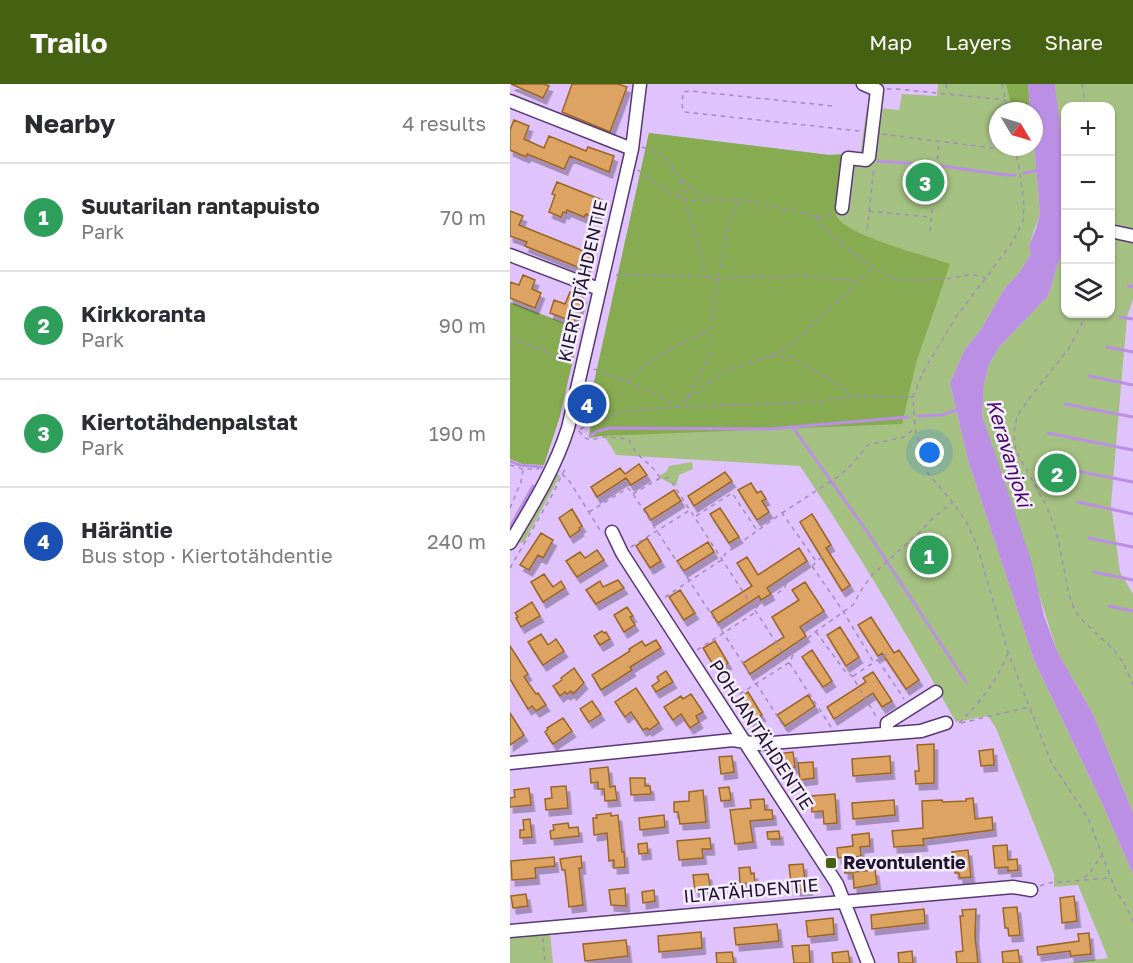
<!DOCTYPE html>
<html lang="en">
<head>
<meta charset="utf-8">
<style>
  :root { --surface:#fff; --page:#f2f2f3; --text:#2b2b33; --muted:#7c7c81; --line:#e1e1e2; --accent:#456112 }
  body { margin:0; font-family:"Golos Text",sans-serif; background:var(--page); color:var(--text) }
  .controls { position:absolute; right:18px; top:18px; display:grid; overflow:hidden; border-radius:12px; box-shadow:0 2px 4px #0004 }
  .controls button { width:54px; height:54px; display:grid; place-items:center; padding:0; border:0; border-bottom:2px solid var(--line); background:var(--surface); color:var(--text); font:30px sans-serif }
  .compass { position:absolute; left:479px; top:18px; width:54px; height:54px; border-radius:50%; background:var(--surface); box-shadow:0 2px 4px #0004; rotate:128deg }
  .you { position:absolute; left:420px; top:369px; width:21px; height:21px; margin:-15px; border:4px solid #fff; border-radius:50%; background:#1a73e8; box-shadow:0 0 0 9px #1a73e833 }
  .badge { display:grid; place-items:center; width:39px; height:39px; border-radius:50%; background:var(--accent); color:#fff; font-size:20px; font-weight:700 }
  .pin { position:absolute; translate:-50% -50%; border:3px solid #fff; box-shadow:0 2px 6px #0006 }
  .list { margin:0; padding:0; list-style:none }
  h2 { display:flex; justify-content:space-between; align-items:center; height:78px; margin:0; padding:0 24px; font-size:26px }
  h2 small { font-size:20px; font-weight:400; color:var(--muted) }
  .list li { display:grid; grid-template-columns:39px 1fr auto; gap:18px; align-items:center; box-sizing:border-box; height:108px; padding:0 24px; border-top:2px solid var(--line) }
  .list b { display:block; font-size:22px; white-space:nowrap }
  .list p { margin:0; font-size:20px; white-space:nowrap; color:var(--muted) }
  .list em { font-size:20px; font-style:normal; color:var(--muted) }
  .icon { flex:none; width:33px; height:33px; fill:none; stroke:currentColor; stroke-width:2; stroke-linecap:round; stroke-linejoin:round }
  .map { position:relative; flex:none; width:623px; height:879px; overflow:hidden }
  header { display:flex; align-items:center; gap:36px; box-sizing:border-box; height:84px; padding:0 30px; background:var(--accent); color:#fff }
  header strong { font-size:28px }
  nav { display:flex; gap:33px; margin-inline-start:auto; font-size:21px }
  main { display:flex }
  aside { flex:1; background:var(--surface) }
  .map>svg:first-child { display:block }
  .green { fill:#a5c182 }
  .forest { fill:#86ab50 }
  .water { fill:#bb8fe3 }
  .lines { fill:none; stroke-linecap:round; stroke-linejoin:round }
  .stream { stroke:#bb8fe3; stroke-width:3 }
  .building { fill:#dda364; stroke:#9b6522; stroke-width:1.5; filter:url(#shadow) }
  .minor-casing { stroke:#5a3876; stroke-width:15 }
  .path { stroke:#a48bbb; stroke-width:1.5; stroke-dasharray:4.5 4.5; stroke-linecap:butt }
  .minor { stroke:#fff; stroke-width:12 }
  .poi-dot { fill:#456112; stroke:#f5eefd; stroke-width:2 }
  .labels { text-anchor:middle; stroke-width:5; stroke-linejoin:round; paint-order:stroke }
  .street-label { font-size:18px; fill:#21132d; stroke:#f5eefd }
  .poi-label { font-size:18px; font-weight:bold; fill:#21132d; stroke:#f5eefd; text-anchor:start }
  .water-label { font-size:20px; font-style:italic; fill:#4a0870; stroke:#f5eefd }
</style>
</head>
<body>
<header>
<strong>Trailo</strong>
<nav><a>Map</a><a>Layers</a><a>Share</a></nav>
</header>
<main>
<aside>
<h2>Nearby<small>4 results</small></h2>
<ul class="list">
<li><span class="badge" style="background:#2e9e5b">1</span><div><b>Suutarilan rantapuisto</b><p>Park</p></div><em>70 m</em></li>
<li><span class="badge" style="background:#2e9e5b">2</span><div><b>Kirkkoranta</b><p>Park</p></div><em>90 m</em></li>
<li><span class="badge" style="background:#2e9e5b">3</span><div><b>Kiertotähdenpalstat</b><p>Park</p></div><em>190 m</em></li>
<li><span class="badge" style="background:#1a4fb4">4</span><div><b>Häräntie</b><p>Bus stop · Kiertotähdentie</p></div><em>240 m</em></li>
</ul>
</aside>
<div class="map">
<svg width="623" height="879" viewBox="0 0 623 879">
  <defs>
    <filter id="shadow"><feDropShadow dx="3.5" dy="6" stdDeviation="0" flood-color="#0004"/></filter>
  </defs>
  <rect width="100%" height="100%" fill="#e0c2fc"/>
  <path class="green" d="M428,0H518L520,27H488V63H524V59L530,129L519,162L521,170L509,189L495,204L470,247L455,265L440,299L458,376L524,576L592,719L623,790V879H556L598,874L568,801L544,803V790L486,644L478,632L446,638C397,550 346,465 290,382L106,371L95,353L92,352L79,354L83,322V303L139,49L319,71L350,72L357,23L389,26L392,10L427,12Z
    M545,0H623V215L617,233L601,420L610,488L623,510V729L583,630L547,567L472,331L474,300L479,280L489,263L538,212L555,157L556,230H600V22H556L555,93Z
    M182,378L183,385L169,391L166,402L150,394L149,392L156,388L159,382Z
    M45,389L50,392L14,458L10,459L7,456Z
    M40,849L43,879H0V852Z"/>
  <path class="forest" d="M496,0H518L520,26L503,27Z
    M139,49L319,71L333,70L326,131C333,151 418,172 440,180L406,279L392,340L92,352L79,354L83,322V303Z
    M0,218L70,245L50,332L34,381L12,380L0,375Z"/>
  <path class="water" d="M518,0H545L556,93L555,157L538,212L489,263L479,280L474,300L472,331L521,476L534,532L547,567L583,630L623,729V790L592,719L524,576L458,376L440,299L455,265L470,247L495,204L509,189L521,170L519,162L526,145L530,129L524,59V27H520Z"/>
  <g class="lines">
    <path class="stream" d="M368,77L422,81
      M432,82L496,91H505
      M514,89L530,86
      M618,202L623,203
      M610,233L623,235
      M597,263L623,268
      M579,292L623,301
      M555,320L623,333
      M408,332L432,331L449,325
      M284,345L358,449L456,598
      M538,349L623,366
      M80,352L88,347L99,344L259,345L398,333
      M0,377L9,381L32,383
      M547,383L623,398
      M568,418L623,430
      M0,443L23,402
      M579,454L623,463
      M584,488L623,496
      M599,522L623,527"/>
  </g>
  <path class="building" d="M1,0H34L39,2L33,14Z
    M62,0H108L117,3L100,48L52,28Z
    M4,36L19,42L14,55L34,64L39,52L76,67L78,63L104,72L99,88L60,72L54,85L17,70L16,73L0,66V46Z
    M47,98L92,116L85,134L76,130L74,133L57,126L56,129L53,128L51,133L39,128L45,111L42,110Z
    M0,127L13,132L9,141L81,170L75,186L15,162L17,158L0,152Z
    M13,191L25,196L22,205L31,209L25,224L0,214V198L9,201Z
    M60,208L73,213L64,238L40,229L44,216L55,220Z
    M129,380L137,391L121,401L116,394L87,413L81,403L110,384L115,390Z
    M215,388L222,397L184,422L178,412Z
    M241,399L247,409L251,407L256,415L252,417L259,428L247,436L228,406Z
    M164,406L171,417L141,436L134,425Z
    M210,424L229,453L219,459L200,430Z
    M62,425L72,442L69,444L70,446L60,453L49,434Z
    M302,430L321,461L316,464L340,501L332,507L290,438Z
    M31,449L43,456L33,474L28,471L19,486L10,481Z
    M137,454L151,477L140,484L126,462Z
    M198,458L204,468L174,487L167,477Z
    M289,464L297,477L257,504L261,510L251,516L249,512L208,539L201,528L242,502L227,479L237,473L248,491Z
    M87,466L94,476L67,493L56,477L70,468L75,474Z
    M34,490L43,503L51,497L55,504L33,518L21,498Z
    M108,496L114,504L86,520L76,506L90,497L93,503Z
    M295,498L314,527L290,543L296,552L240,590L233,579L274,553L262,533L289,516L282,506Z
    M170,506L185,529L174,536L159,513Z
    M22,518L30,532L11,543L6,534L8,533L5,529Z
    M117,523L123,532L120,533L125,541L114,548L104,531Z
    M361,533L384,569L389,566L409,596L396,605L372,569L368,572L348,541Z
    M330,543L349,573L336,582L317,551Z
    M92,547L94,549L96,548L100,555L90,561L84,552Z
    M31,550L38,561L46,555L54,567L33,581L18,558Z
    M146,556L151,564L120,583L122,586L91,606L82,591L120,567L119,565L132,557L135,562Z
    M205,557L218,579L207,587L193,564Z
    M0,562L18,590L14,593L26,610L28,609L36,621L26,627L22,622L18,625L0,595Z
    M302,566L322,597L313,603L292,573Z
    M64,584L74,599L63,610L61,607L57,610L55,608L50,612L43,602L52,596L51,594Z
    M156,587L163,598L146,608L142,602L149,597L147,593Z
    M363,588L382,617L372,623L363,609L324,635L317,623L356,598L353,594Z
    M126,604L149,639L139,646L137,644L133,646L121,628L115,633L105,618Z
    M238,608L252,631L241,638L227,616Z
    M181,610L193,628L186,632L189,638L180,644L171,630L163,636L154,623L171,612L173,615Z
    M298,611L305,622L275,642L267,631Z
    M82,617L91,630L79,638L70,625Z
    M0,629L14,651L0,661Z
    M53,634L62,647L43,660L35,648L38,645L37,644Z
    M424,660V699L406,700L405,687H409L407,661Z
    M483,665L484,681L471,682L469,667Z
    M283,668L285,683L269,685L267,670Z
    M222,672L224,688L211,690L209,673Z
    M380,672L381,689L343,692L342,675Z
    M303,678L304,694L290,696L288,679Z
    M98,683L100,703L105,702L107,716L95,717L94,705H88V698L81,699L80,685Z
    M120,694H135V702H140L141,710L121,711Z
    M56,702L58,724L36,726L35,715L42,714L41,703Z
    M219,703L221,716L211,717L209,704Z
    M19,704L21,721L0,723V714L5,713L4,706Z
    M193,706L196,738L170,740L168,728H164V718L179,717V708Z
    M325,710L327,739L314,740L313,727L302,728L301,712Z
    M463,714L465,735L482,733L483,746L413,755L414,761L384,763L382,747L413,744L412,717L432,716L433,718L456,717V715Z
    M254,715L255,726H262L263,735L240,737L243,758L225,760L220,726L241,724L240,716Z
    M384,716L385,731L343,735L342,719Z
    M101,729V732L108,731L112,768H114L115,783L104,784V776L99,777L97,749L84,751L83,734H87L86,731Z
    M154,731L155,743L130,746L129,734Z
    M20,735L22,753L10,754V746H14L13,736Z
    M58,739L59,744L68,743L69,752L41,755L40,747L44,746L43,741Z
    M269,747L270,755H258L257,748Z
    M359,749L360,762L350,763L351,772L345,773V788L365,786L367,800L344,804L343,789H335L334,773L328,774L327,764L343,762L342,751Z
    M200,754L201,765H192L193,774L169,776L167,757Z
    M137,759L138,769L129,770L128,760Z
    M497,761L498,776L507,775L508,786L498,787V783L485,784L483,762Z
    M458,766L461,793L450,794L449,789H445L442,768Z
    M71,772L72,784H69L73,821L59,823L55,786H52L50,775Z
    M44,773L45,782L25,784L26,794L2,796L1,777Z
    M293,780L295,798L298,797L299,805L287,806L286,800H281L279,781Z
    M240,783L241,790L244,789L245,800L230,799L229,784Z
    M198,790L200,802L193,803V806L185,807L183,791Z
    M115,804L116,822L101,821L99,806Z
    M144,806L145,817L133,819L132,808Z
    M16,810L18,822L3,824L1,812Z
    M564,812L567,837L552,839L550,814Z
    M507,823L510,851L499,852L498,844H495L493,824Z
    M414,825L415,839L362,845L361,831Z
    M466,825L465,852L468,879H447L446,868L453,867L450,832H453L452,826Z
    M323,834L324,850L298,853L296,837Z
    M267,840L269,857L226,861L224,844Z
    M191,848L192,864L149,868L148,852Z
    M579,849L581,870L561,872L560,867L528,871L527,863L569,857L568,850Z
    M116,856L118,872L75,877L73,860Z
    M299,861L300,879H284L282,862Z
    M508,866L510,879H493L492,868Z
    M338,867L340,879H323L322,869Z
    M402,867L403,879H389L388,869Z
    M222,868L224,879H207L206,869Z"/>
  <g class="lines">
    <defs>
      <path id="minor" d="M0,17L122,65
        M332,124L338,74L356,76L359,73L367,6L353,0
        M600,147L623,152
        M0,171L89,205
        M102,448L112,469L130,497L327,800L358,879
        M0,459C22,422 45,385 58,344L122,65L130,0
        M377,649V639L426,608
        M0,679L223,656L248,660L411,647L436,639
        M0,847L503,803L521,806"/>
    </defs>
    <use href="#minor" class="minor-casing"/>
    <path class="path" d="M436,0L437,9
      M492,0L498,27
      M572,0L576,22
      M377,5H387L496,16
      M322,22L181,7L173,8L172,21L174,28L350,47
      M372,50L483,64L493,63
      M132,63L154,71L170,95L186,108L202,116H231L306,132L316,133L323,128
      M505,63L510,89L514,121L513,137L502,159L446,233L413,288L403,313L405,344L417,388L444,420L457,439L467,462L498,568L541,678L578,734L606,807L615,820L623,838
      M128,86C149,101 172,123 200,116
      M170,96L196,193
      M359,127L420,133
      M306,133C315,148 370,193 387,195C400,197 421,195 434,195C451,194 459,187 476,194
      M357,145L364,84
      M420,147L429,58
      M106,191L189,192L208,195L243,192L270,194L292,191L346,197
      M577,230L559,264L519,315L507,332L504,350L506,367L537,423L547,450L559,511L563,522L570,534L604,566L613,578L623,601
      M0,253L63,279
      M261,272L282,273L331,302L340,311
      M84,285L138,306L168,323L308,318L340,312L403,313
      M116,298C144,272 165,261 200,246
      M177,316L214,287L260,272L280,262L364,183
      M73,329L77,320V314
      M70,345L110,328L168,323L176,316L201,268V246L208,195L218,143L224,124L231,116
      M69,347L75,354L81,356L92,353L112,354L119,356C127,376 141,377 150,394
      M0,381L13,385H29
      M52,390L60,398L90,446
      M123,410L150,394H159L321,643
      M0,424L11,398L13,386
      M79,428L118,404L123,410L277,647
      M272,429L329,392L341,381L358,361L394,353L404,345
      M186,432L222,409L248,448
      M121,463L180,426
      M302,482L333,527L364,579
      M0,484L40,415L55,385
      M155,513L213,475L215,470L272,429L306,477
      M245,524L274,505L277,498L302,482L313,472
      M306,548L335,587L342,592L367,634
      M187,566L246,528
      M368,576L394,615
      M343,592L377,570
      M222,615L280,578L285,566L305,548L343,521L352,505L362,491L412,446L423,434L443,418
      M449,639C471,617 486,599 498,569
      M451,639L519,623
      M574,794L580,789L591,772
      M530,802L538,799L600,794
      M33,854L35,879"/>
    <use href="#minor" class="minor"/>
  </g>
  <rect class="poi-dot" x="315" y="773" width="12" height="12" rx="3"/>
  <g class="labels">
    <g class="street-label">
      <text transform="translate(73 197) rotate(-77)" y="6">KIERTOTÄHDENTIE</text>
      <text transform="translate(251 651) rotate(57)" y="6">POHJANTÄHDENTIE</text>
      <text transform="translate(241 807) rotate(-5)" y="6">ILTATÄHDENTIE</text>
    </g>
    <g class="poi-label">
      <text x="333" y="785">Revontulentie</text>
    </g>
    <g class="water-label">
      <text transform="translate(499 369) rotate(73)" y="7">Keravanjoki</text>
    </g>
  </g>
</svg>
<div class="controls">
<button>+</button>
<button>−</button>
<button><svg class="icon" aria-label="locate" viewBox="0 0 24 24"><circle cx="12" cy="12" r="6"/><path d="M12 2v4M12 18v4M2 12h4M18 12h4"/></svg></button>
<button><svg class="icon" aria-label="layers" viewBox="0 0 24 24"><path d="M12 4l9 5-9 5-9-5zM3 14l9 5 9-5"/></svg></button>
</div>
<svg class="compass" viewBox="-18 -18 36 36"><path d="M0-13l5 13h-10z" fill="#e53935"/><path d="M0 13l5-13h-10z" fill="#7c7c81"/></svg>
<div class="you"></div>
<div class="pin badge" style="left:419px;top:471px;background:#2e9e5b">1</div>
<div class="pin badge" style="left:547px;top:389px;background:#2e9e5b">2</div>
<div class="pin badge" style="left:415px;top:98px;background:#2e9e5b">3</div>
<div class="pin badge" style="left:77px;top:320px;background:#1a4fb4">4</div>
</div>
</main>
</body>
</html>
